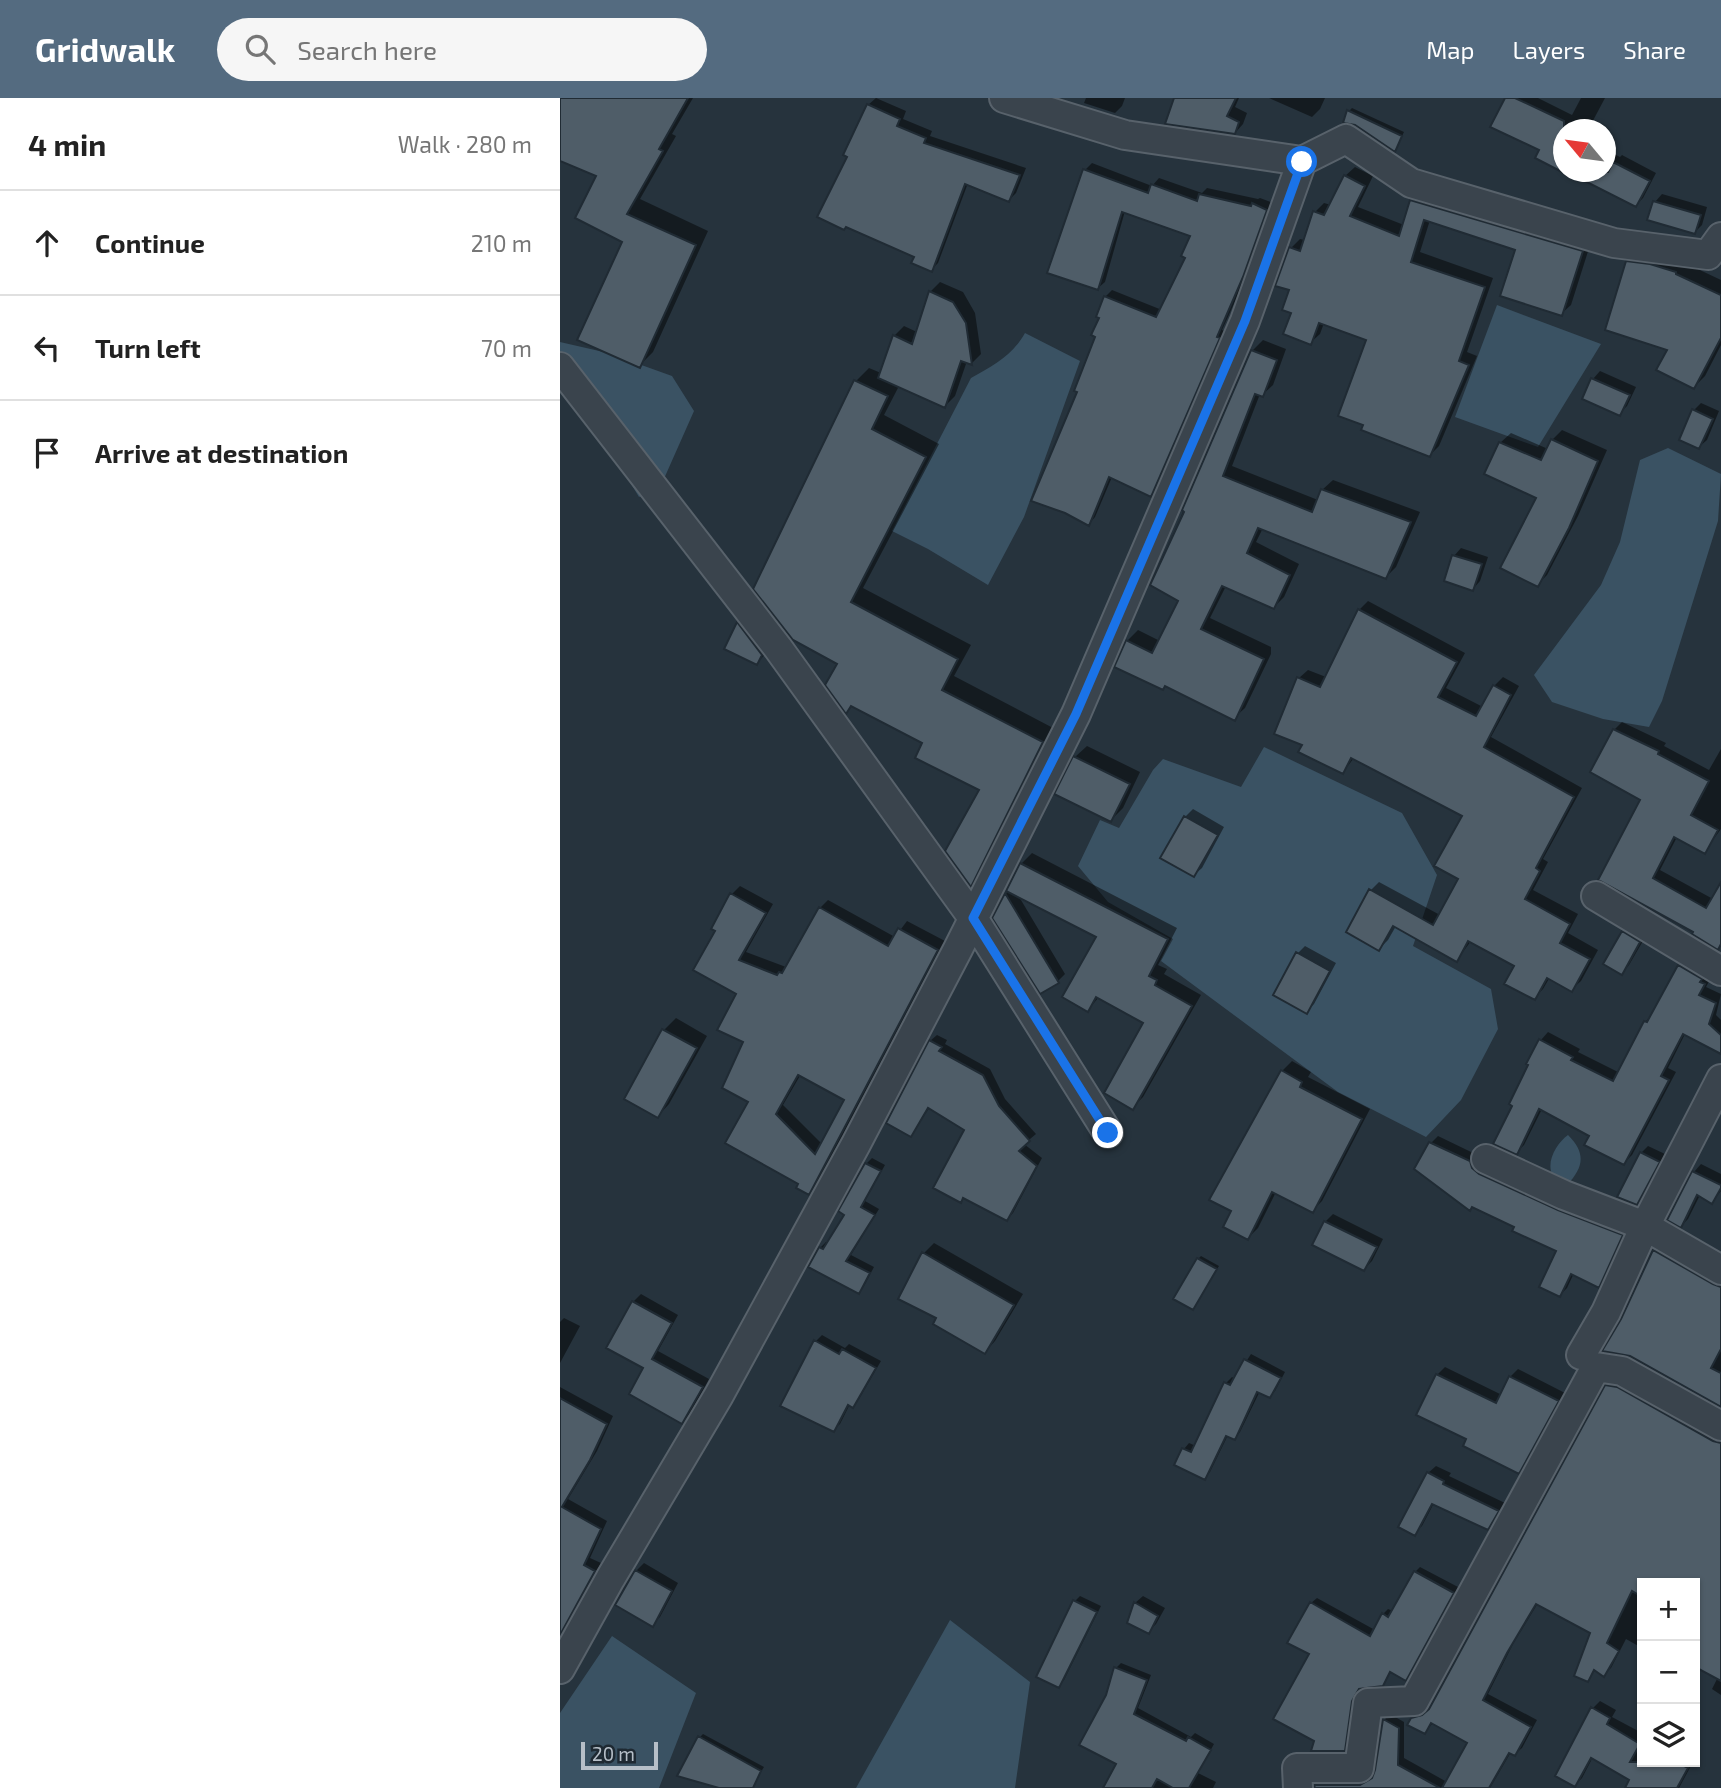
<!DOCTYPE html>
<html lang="en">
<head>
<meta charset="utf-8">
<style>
  :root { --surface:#fff; --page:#f6f6f6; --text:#222; --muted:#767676; --line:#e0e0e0; --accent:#546b80 }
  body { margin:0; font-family:"Exo 2",sans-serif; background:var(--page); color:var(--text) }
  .controls { position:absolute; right:21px; bottom:21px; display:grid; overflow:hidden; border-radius:0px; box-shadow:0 2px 5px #0004 }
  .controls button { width:63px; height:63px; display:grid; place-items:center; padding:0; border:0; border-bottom:2px solid var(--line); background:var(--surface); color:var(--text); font:35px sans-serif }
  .compass { position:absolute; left:993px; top:21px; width:63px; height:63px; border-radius:50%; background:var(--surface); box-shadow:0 2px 5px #0004; rotate:299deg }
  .scale { position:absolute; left:21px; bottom:18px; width:77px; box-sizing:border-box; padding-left:7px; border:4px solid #b6bfc8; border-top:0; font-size:19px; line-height:24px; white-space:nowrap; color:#b6bfc8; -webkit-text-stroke:5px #1e2932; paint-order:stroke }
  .stop { position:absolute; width:21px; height:21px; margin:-16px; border:5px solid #1a73e8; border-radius:50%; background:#fff }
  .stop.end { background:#1a73e8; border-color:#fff; box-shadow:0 2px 7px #0008 }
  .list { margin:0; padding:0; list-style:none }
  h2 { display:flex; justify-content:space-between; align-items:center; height:91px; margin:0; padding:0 28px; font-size:30px }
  h2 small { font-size:23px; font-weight:400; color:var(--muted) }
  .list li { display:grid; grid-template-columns:46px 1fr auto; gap:21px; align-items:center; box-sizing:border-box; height:105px; padding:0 28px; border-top:2px solid var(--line) }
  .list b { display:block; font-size:26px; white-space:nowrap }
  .list em { font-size:23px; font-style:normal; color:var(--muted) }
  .icon { flex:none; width:38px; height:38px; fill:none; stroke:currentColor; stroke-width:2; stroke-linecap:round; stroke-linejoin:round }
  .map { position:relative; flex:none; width:1161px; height:1690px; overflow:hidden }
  header { display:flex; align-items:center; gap:42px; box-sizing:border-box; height:98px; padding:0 35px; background:var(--accent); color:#fff }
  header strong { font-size:33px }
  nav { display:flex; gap:38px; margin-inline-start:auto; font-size:24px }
  .search { width:490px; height:63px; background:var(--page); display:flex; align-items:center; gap:18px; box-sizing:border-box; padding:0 24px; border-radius:38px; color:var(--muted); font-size:26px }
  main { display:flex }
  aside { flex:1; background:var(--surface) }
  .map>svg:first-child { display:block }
  .water { fill:#3a5263 }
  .shadow { fill:#0007; fill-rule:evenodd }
  .building { fill:#4f5d68; stroke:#202b34; stroke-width:2; fill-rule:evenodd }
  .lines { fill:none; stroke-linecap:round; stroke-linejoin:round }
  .street-casing { stroke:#58626b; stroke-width:32 }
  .street { stroke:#3a444d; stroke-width:28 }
  .route { stroke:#1a73e8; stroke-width:9 }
</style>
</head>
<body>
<header>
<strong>Gridwalk</strong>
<div class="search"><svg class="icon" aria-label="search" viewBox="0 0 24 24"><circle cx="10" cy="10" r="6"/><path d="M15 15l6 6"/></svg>Search here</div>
<nav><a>Map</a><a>Layers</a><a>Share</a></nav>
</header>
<main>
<aside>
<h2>4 min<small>Walk · 280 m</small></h2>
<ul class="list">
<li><svg class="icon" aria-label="ahead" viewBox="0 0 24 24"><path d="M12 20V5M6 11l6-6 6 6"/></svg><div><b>Continue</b></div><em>210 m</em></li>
<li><svg class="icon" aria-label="left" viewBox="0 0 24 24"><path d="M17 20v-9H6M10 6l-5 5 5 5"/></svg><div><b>Turn left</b></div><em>70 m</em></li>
<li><svg class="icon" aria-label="arrive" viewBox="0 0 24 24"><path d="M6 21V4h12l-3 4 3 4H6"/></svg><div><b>Arrive at destination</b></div></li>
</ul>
</aside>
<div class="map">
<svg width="1161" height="1690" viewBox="0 0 1161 1690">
  <rect width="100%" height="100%" fill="#26333d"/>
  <path class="water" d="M937,207L1041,246L978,349L895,319Z
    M465,235L520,263L464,419L428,487L368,451L332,433L411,280C433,268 453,257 465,235Z
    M0,244L48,255L112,278L134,313L99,392L79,399L41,336L0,286Z
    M1108,350L1161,376L1158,423L1102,603L1089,629L1043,621L992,604L974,577L1041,487L1060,444L1080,362Z
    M704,649L842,715L877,777L853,848L931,891L938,931L901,1002L866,1039L778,994L601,863L613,841L548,804L518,768L540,722L559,730L593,672L603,661L681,689Z
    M1008,1037C1026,1055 1024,1069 1007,1087C1002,1085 996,1083 993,1078C985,1064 997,1045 1008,1037Z
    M390,1522L470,1584L455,1690H296Z
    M52,1538L136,1595L99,1690H0V1615Z"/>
  <path class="shadow" d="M0,0H133L112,36L116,38L80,101L148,133L93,254L79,268L64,143L39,77L0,61Z
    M316,0L346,13L343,21L372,33L370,38L466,70L456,95L449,102L408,85L378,165L371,172L356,158L289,58L308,7Z
    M526,0H565L562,8L555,15L524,5Z
    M629,0H679L675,9L687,15L683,26L675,35Z
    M709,0H765L760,11L752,19Z
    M946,0H978L1012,17L1021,0H1045L1028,32H1004L982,52Z
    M792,10L844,34L837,48L834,52L789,13Z
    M1046,52L1060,59L1062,57L1096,75L1083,100L1076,107L1006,74H1046Z
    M532,65L592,88L599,80L642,95L647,90L698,101L700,100L713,105L690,170L662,232L665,233L598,390L591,396L552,379L535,419L529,426L538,238L545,199L552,192L602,212L627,159L632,137L565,113L545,184L538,190L490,174L525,72Z
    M795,69L813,78L798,109L844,127L851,103L861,94L1031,144L1011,207L1001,216L957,151L870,122L860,154L933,180L907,254L917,258L879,348L870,357L808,241L764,225L760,236L750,245L734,214L731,150L740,141L745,142L755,114L764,105L771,107L785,78Z
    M1102,96L1147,109L1142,127L1134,135L1095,104Z
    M1079,153L1125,165L1161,182V247L1145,278L1134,289L1109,251L1068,164Z
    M380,184L403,194L415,215L421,256L412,265L407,263L395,298L385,308L339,288L324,317L379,346L303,490L411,547L394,578L495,631L424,773L411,786L421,692L364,645L293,607L287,614L280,565L296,283L309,270L321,275L334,238L344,228L357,234L370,194Z
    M703,242L726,251L713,287L702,297L700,296L672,368L758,402L762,392L773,382L860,414L836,469L826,479L703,430L696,444L739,466L724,499L714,509L666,488L650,520L711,549V556L685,610L674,620L567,543L578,532L600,543L621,502L592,486L692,253Z
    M1040,273L1076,289L1067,308L1059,316L1033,281Z
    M1141,305L1159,313L1147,342L1139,349L1134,312Z
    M1002,332L1047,352L1018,418L987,477L977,487L978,400L940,345L951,335L988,351L992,342Z
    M901,450L928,459L920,483L913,491L894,458Z
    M808,503L905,555L886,590L923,609L934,588L943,579L959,588L931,639L1022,690L983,761L988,764L973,792L1018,816L1008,835L1038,852L1021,883L1012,891L990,879L983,891L974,900L956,867L911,843L897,862L836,828L828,842L819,851L811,792L819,784L880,817L901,780L904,717L794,660L783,674L744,646L739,580L748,572L766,579L799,512Z
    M193,510L212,549L197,565L166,550L178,525Z
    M1062,624L1106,645L1104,648L1149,672L1161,651V731L1144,754L1117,739L1100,772L1153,801L1161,789V849L1040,781L1083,701L1054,632Z
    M527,648L580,674L563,710L551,722L515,659Z
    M633,711L664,729L642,770L634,777L625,719Z
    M472,755L617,830L598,867L607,871L604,876L641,897L583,999L573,1009L586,924L539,899L528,912L538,838L458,797L505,876L498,883L434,820L461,766Z
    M180,788L213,806L186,854L226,869L260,810L268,802L335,839L347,823L385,843L257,1087L249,1095L190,1003L186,944L178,896L157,832L172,796ZM241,976L286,1001L262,1046L223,1007Z
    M1071,826L1087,836L1069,867L1062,875L1063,834Z
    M745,848L776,865L754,906L746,914L738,855Z
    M1127,860L1152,878L1146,889L1161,896L1156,917L1161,922V954L1125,936L1108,970L1116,974L1072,1057L1064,1065L1031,1037L982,1011L964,1047L956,1055L955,1007L981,942L988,934L1020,951L1018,954L1060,975L1085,924L1094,915L1119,868Z
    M116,920L147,938L109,1006L98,1018L66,1000L104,932Z
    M377,937L387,942L385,946L430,971L445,1001L476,1036L464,1046L482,1060L453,1115L447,1121L406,1031L370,1009L350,1037L370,943Z
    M732,963L751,974L748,979L810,1011L762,1103L752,1113L716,1094L698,1130L688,1140L673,1113L722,973Z
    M878,1038L1068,1130L1045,1181L1038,1188L1014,1175L1007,1190L1000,1197L998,1152L956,1128L871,1045Z
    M1088,1048L1105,1056L1084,1098L1077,1105L1081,1055Z
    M312,1060L325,1067L305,1103L319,1111L291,1157L314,1169L304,1188L299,1194L260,1150L266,1144L269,1145L286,1116L306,1066Z
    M1141,1066L1161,1076V1093L1152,1104L1140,1097L1128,1121L1121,1128L1109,1121L1134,1074Z
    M773,1116L823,1141L812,1163L804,1171L765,1124Z
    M374,1145L463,1196L435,1243L425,1254L379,1220L364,1155Z
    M1100,1146L1161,1181V1307L1063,1222L1094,1153Z
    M641,1158L659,1168L636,1206L638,1161Z
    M81,1196L118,1217L98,1253L149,1281L130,1316L122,1324L85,1270L73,1204Z
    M4,1220L20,1228L0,1265V1224Z
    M262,1237L285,1250L289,1246L321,1263L299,1301L293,1308L290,1306L280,1326L273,1332L222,1307L256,1243Z
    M691,1256L725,1274L715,1293L709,1298L700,1293L680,1334L675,1340L668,1337L650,1374L644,1380L616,1367L624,1351L629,1345L636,1348L666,1285L672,1279L675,1281Z
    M885,1269L942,1297L950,1279L958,1271L1005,1295L966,1366L959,1373L908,1340L877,1277Z
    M1053,1281L1161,1337V1597L1152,1591L1158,1579L1141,1570L1135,1576V1485H1082V1550L1066,1541L1051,1570L1044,1576L1033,1534L978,1505L953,1546L928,1596L977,1622L962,1650L955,1656L951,1654L930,1690H756L763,1681H807L816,1676L824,1622L830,1616L844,1624V1660L887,1684L910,1644L873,1625L865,1634L852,1621L860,1614L870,1611L1046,1288Z
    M0,1289L53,1318L37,1353L8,1401L47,1423L30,1460L41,1465L0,1540Z
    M876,1368L891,1375L889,1378L945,1405L935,1422L928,1430L874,1405L862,1428L854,1435L868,1375Z
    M84,1465L118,1485L100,1519L92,1526L76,1473Z
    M860,1469L898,1489L851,1575L846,1581L832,1573L822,1586L801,1589L796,1596L789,1646L784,1652L756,1642L751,1556V1505L757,1500L815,1532L823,1516L828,1511L833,1513L855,1474Z
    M520,1498L541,1508L504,1582L498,1588L515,1503Z
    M583,1498L605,1510L596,1526L588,1534L575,1505Z
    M561,1565L591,1577L578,1610L631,1639L635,1635L654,1646L638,1675L656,1684L653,1690H549L558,1665L548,1597L556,1570Z
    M1040,1603L1056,1612L1052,1619L1082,1635V1664H1133L1119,1690H1067L1071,1681L1033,1659L1022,1680L1015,1687L1033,1610Z
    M143,1636L204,1669L191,1690H165L140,1639Z"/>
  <path class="building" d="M0,0H128L99,51L103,53L67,116L136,147L80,270L17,242L62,144L15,120L36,78L0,63Z
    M614,0H676L667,18L679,24L675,36L605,26Z
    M945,0H955L1004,23V75L975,60L979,52L930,29Z
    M307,6L340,21L337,28L366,40L364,45L460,77L449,104L405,86L372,174L351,165L354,159L286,129L284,132L257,119L287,59L283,57Z
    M787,12L842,38L835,54L795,27L783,25Z
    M1053,64L1090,83L1076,109L1007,74H1048Z
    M523,71L588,95L591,86L637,103L639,96L691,108L692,105L707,112L683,179L657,239L660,240L591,399L549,379L529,428L505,415L471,403L517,294L514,293L535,239L531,237L539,220L536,219L544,198L596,219L625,160L621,158L630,138L562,114L538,192L487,175Z
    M784,77L805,88L790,118L839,138L850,102L1023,153L1002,218L940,198L955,152L864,122L851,164L925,189L899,263L909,267L870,359L801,332L803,327L778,318L806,242L759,225L751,247L723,236L731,215L722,212L729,192L715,188L729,149L740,153L753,113L764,117Z
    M1093,103L1141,117L1135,136L1087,122Z
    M1066,163L1090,166L1116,174V176L1161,197V240L1134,291L1096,272L1107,252L1045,232Z
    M369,193L393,204L406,225L412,267L401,263L385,310L318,280L333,237L352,246Z
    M691,252L717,262L703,299L695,296L663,378L752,414L761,391L851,424L826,481L698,430L687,455L730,477L714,511L662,488L641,531L704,561L675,623L605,588L603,592L554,569L566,542L592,555L618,503L590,487L624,414L622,412Z
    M1031,280L1070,297L1060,318L1022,301Z
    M294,282L328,298L312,331L366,359L291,504L398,561L382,592L483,644L411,789L385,753L419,692L355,660L362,645L291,608L286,616L265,587L277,566L233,542L193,491Z
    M1132,311L1153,321L1139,351L1119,342Z
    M991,341L1038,363L1009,430L978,489L940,470L976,400L924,376L939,344L981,362Z
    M892,457L922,466L913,493L884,483Z
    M798,511L897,564L878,599L916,618L933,587L951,597L924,649L1014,699L976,770L980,773L965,801L1010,826L1000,845L1030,861L1012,894L987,880L975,902L944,886L954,868L908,843L897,864L833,828L819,853L786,834L809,791L873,827L898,781L874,768L902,718L791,660L783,676L738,654L742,647L714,636L737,579L760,589Z
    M177,524L202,557L197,567L164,551Z
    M1053,631L1099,653L1098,656L1149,683L1131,717L1158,732L1145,756L1114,739L1093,780L1146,810L1161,784V846L1158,852L1132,836L1133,834L1038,782L1080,702L1030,674Z
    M513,658L570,686L551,724L494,696Z
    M624,718L658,737L634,779L600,760Z
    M460,765L608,841L589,878L597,882L595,887L632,908L573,1012L544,995L583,925L536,899L528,914L502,899L536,839L446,793Z
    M170,795L206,815L179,862L217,877L219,874L222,875L259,809L328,848L338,830L378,852L249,1097L236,1090L238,1086L165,1045L188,1004L162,990L183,944L157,932L176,896L133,872L155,833L151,831ZM238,977L284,1002L255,1056L216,1016Z
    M445,795L499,885L480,896L432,820Z
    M1062,833L1080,844L1062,877L1043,866Z
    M736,854L770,873L747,916L713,897Z
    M1118,867L1142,881L1140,884L1145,886L1139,897L1156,905L1149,926L1161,937V956L1123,936L1101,978L1109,982L1064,1067L1024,1047L1029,1038L979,1011L957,1057L933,1046L952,1008L949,1006L968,967L966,966L979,941L1013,959L1011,962L1053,983L1084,923L1087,924Z
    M102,931L137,950L98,1020L64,1001Z
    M369,942L382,949L379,953L423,977L439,1008L470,1043L459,1053L477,1068L447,1123L403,1100L401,1105L373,1090L404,1032L368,1010L351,1039L326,1025Z
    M721,972L742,984L740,989L802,1021L753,1115L712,1094L688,1142L663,1129L671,1113L649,1102Z
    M869,1044L910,1063L912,1070L919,1076L998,1112L1063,1137L1039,1190L1011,1176L1000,1199L979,1189L996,1153L952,1133L954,1129L912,1109L910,1113L854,1071Z
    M1080,1054L1100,1064L1077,1107L1057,1099Z
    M305,1065L321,1073L301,1109L315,1117L286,1163L310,1175L299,1196L248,1169L259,1149L263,1151L284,1117L278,1113Z
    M1132,1073L1161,1087V1090L1152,1106L1137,1097L1121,1130L1107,1122Z
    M764,1123L817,1149L804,1173L752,1147Z
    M1093,1152L1153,1186L1161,1189V1251L1151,1270L1161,1275V1309L1070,1258L1042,1253L1061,1221Z
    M362,1154L454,1207L425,1256L373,1226L376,1220L338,1201Z
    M637,1160L657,1171L633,1212L613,1201Z
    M72,1203L112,1225L92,1261L143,1289L122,1326L69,1296L83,1270L46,1250Z
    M254,1242L279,1256L282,1251L316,1270L293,1310L288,1307L274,1334L220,1308Z
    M684,1261L721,1280L710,1300L697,1294L675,1342L666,1338L645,1382L614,1367L622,1350L631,1354L664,1284L670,1287Z
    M876,1276L936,1305L949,1278L999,1303L959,1376L903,1348L906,1341L856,1317Z
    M1045,1287L1057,1289L1153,1343L1161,1345V1583L1135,1569V1485H1082V1499L1072,1493L1047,1545L1059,1553L1044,1579L1034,1572L1028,1584L1014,1578L1030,1535L976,1506L947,1555L923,1602L971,1629L955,1658L949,1655L929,1690H882L907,1645L871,1625L865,1636L847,1627L851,1620L862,1617L869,1611Z
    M0,1300L47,1326L30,1362L2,1409L41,1431L24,1467L35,1473L0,1537Z
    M867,1374L884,1383L883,1386L939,1413L928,1432L872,1406L855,1438L838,1429Z
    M75,1472L112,1493L93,1529L55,1507Z
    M854,1473L894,1495L846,1583L830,1574L823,1588L799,1591L792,1603L785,1653H751L754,1643L713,1621L749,1556L727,1545L750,1504L810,1538L822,1515L828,1519Z
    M513,1502L537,1514L499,1590L476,1579Z
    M574,1504L598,1518L589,1536L567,1525Z
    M554,1569L587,1582L574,1616L626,1643L628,1639L651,1652L629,1690H613L597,1681L592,1690H543L556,1666L519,1647L546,1597Z
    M1031,1609L1050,1620L1047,1626L1080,1646L1070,1664H1117L1128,1670L1117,1690H1065L1069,1682L1031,1660L1015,1689L995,1678Z
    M823,1621L839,1630L838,1667L880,1690H755L754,1687H800L812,1680L815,1672Z
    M138,1638L201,1673L193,1690H159L117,1678Z"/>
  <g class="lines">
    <defs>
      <path id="street" d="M742,63L786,41L851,85L1054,145L1148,157L1161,139
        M0,269L218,550L413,820L548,1035
        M1036,798L1161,873
        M1161,981L1085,1128L1161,1172
        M926,1061L1004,1097L1085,1128L1046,1214L1021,1257
        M0,1571L50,1481L159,1297L296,1046L398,851L516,616L685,223L742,63L565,37L444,0
        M738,1690L737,1670H799L808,1605L854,1603L1036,1269L1062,1273L1161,1328"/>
    </defs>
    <use href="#street" class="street-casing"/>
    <use href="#street" class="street"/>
  </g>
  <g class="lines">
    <path class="route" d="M548,1035L413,820L516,616L685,223L742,64"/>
  </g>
</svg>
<div class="controls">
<button>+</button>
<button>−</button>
<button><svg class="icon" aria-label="layers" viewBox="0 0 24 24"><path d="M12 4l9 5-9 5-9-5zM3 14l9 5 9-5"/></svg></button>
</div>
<svg class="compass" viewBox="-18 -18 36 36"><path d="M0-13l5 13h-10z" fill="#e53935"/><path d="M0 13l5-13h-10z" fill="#767676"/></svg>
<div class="scale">20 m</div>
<div class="stop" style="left:742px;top:64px"></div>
<div class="stop end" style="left:548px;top:1035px"></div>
</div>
</main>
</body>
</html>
